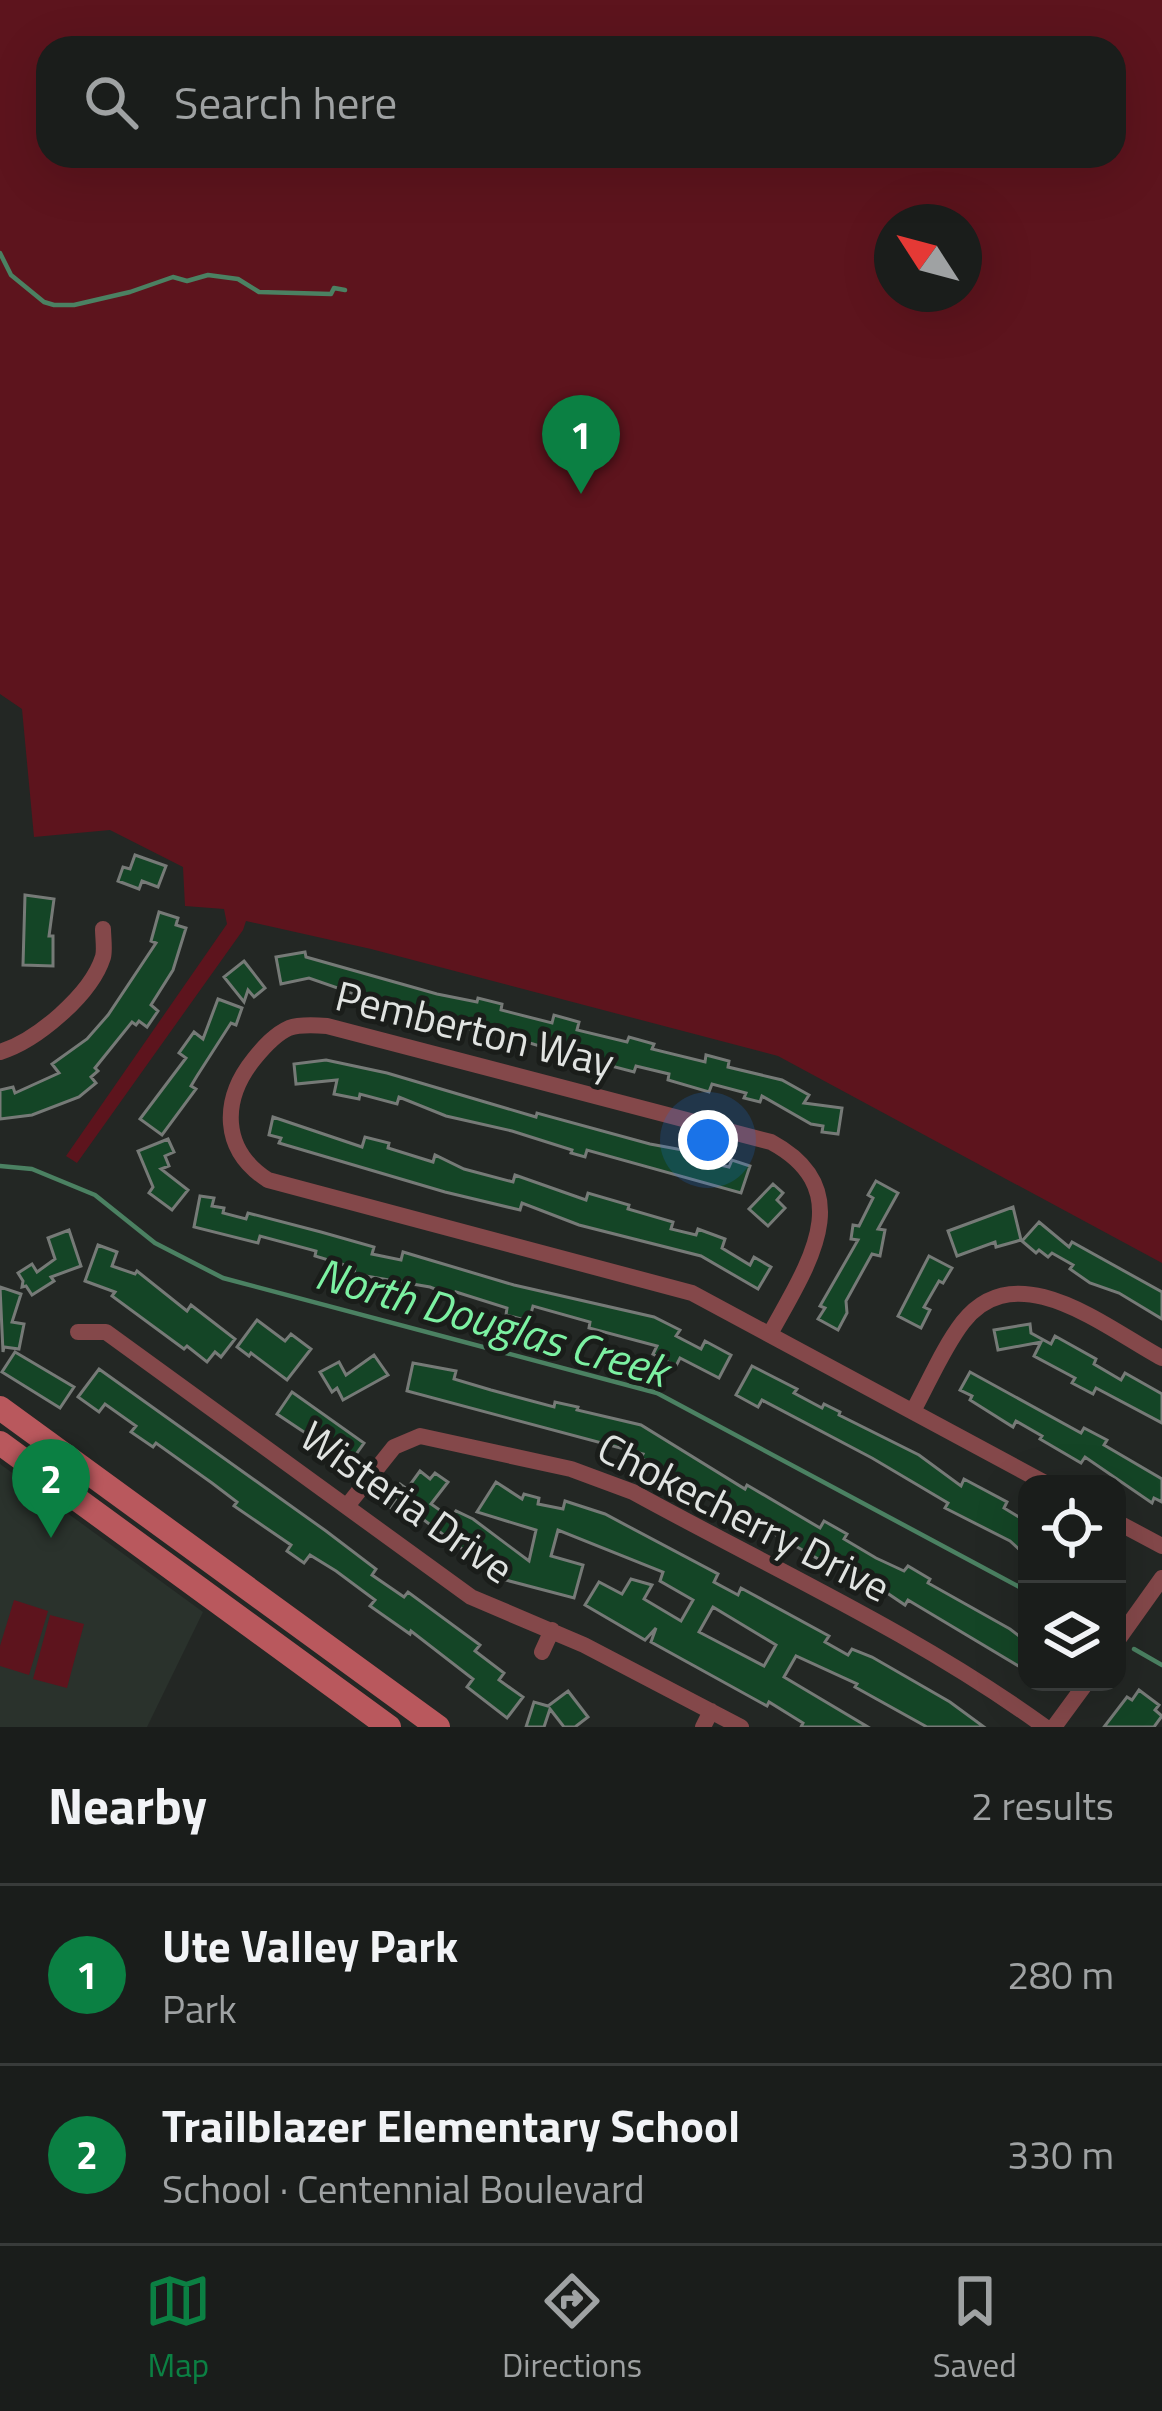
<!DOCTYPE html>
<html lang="en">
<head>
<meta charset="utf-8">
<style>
  :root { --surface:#1a1d1b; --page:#232624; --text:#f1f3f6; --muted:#9fa2a3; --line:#383b3a; --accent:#0b8043 }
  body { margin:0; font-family:"Titillium Web",sans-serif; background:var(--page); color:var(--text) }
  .controls { position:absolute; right:36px; bottom:36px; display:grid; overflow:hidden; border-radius:24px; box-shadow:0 12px 48px #0002 }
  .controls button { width:108px; height:108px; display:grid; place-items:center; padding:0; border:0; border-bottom:3px solid var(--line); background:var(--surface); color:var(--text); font:60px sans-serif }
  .compass { position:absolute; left:874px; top:204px; width:108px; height:108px; border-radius:50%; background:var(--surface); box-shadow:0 12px 48px #0002; rotate:306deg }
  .you { position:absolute; left:708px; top:1140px; width:42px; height:42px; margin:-30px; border:9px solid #fff; border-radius:50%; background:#1a73e8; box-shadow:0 0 0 18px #1a73e833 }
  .badge { display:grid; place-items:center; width:78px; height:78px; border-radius:50%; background:var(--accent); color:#fff; font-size:39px; font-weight:700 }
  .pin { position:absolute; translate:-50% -99px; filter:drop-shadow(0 3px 6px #0008) }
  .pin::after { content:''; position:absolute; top:63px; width:42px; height:36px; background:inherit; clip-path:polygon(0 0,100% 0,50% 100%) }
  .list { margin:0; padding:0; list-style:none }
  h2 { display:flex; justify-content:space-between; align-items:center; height:156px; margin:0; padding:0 48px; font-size:51px }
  h2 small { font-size:39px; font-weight:400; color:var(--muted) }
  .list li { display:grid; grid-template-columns:78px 1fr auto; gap:36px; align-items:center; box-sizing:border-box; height:180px; padding:0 48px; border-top:3px solid var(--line) }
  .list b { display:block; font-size:45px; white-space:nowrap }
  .list p { margin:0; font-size:39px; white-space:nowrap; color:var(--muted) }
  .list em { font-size:39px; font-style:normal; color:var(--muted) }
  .icon { flex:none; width:66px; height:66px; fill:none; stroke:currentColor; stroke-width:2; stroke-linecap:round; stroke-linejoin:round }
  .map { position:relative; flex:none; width:1162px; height:1727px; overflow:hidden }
  .search { position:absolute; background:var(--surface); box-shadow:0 12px 48px #0002; left:36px; right:36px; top:36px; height:132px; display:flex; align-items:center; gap:30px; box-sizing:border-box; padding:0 42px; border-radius:36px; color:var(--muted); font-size:45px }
  .sheet { height:516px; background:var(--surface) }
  nav { display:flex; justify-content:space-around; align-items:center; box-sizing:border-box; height:168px; border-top:3px solid var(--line); background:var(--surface); font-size:33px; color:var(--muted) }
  nav a { display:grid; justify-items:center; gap:6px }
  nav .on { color:var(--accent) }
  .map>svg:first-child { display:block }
  .built { fill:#2a322c }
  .green { fill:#5d141d; fill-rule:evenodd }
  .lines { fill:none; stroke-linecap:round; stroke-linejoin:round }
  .stream { stroke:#4b8162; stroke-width:4.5 }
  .building { fill:#144526; stroke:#767a77; stroke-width:3; fill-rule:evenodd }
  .minor { stroke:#84484a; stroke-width:16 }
  .secondary { stroke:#b9585d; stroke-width:24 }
  .labels { text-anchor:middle; stroke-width:10; stroke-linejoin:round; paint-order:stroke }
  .street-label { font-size:42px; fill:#e0e3e1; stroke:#1a1d1a }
  .water-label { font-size:45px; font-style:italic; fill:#7cf1a2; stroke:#1a1d1a }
</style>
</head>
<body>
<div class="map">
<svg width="1162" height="1727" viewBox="0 0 1162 1727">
  <rect width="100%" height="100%" fill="#232724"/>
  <path class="built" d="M0,1464L203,1612L147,1727H0Z"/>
  <path class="green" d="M0,0H1162V1263L778,1056L371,949L246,921L243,930L77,1163L66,1156L227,924L224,909L185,906L183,867L110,830L34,837L22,709L0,694ZM1114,48V156H48V48ZM964,222V294H892V222Z
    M14,1600L48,1611L29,1675L0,1666V1646Z
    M50,1615L84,1624L67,1688L33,1679Z"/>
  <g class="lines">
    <path class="stream" d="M0,253L11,275L44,302L54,305H74L130,292L173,277L187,281L208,275L238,279L259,292L331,294L334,288L345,290
      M0,1166L32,1169L95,1195L155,1243L223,1278L657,1393L1027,1591
      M1134,1649L1162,1665"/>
  </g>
  <path class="building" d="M135,855L166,866L158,887L142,881L139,889L118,881L123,867L130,869Z
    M25,895L54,899L49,936H53V966L23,965Z
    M159,912L178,918L176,925L186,928L173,970L151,1005L158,1011L147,1027L139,1021L136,1025L132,1022L95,1068L98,1071L91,1077L96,1083L79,1097L32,1115L0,1119V1090L13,1087L15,1093L59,1073L52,1064L87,1039L108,1015L156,943L151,941Z
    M305,952L306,957L437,994L477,1002L478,998L502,1004L501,1010L552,1023L554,1015L579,1022L577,1030L627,1042L629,1037L654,1044L652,1049L705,1062L706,1055L729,1061L728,1067L782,1080L809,1095L804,1103L842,1108L838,1134L822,1132L823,1126L811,1124L762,1096L760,1102L744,1098L746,1093L712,1084L709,1092L668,1080L669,1074L636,1066L634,1072L592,1061L594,1055L561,1047L559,1052L484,1029L483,1032L421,1017L309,978L281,984L276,957Z
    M244,961L265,988L254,997L248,990L244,1002L224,977Z
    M218,999L242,1008L236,1025L231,1023L197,1076L191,1086L196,1089L162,1135L140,1119L186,1058L179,1053L194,1032L203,1039Z
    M326,1060L387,1073L536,1117L537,1113L650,1144L699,1153L698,1160L729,1167L732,1160L750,1166L741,1193L587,1150L585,1157L571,1153L572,1150L512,1131L446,1116L399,1097L397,1104L360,1094L359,1099L334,1094L337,1080L296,1084L294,1064Z
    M273,1117L362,1147L365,1137L389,1143L388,1148L433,1162L435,1155L464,1169L513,1182L515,1175L586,1200L588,1193L629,1205L628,1209L673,1222L671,1229L696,1235L698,1229L725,1239L722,1248L750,1265L754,1257L771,1267L758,1289L701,1256L579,1225L522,1203L520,1210L445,1192L279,1143L281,1138L269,1135Z
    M168,1139L174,1152L165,1156L169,1166L161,1169L188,1190L172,1210L149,1193L153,1187L138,1151Z
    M876,1181L898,1193L878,1229L885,1230L880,1256L872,1254L846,1301L847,1313L838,1330L818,1319L825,1308L820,1306L858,1240L851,1239L853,1225L859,1226L873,1198L868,1195Z
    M773,1184L783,1193L777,1200L785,1208L768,1226L749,1209Z
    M200,1196L214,1198L212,1206L224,1208L223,1213L246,1219L248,1213L321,1232L374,1247L372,1254L401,1260L403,1252L514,1285L654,1317L680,1330L676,1336L701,1349L705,1341L731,1355L719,1378L680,1358L676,1366L653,1354L657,1346L589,1328L590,1322L533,1306L529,1321L506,1315L507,1308L456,1292L455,1297L430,1287L354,1274L355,1268L315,1256L316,1251L260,1236L258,1243L194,1227Z
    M1013,1207L1021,1240L996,1247L995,1242L957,1256L948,1231Z
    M1039,1222L1069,1247L1072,1242L1162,1292V1319L1119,1293L1090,1283L1070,1269L1073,1265L1052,1253L1048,1257L1039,1250L1036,1253L1022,1241Z
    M69,1230L81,1266L51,1277L54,1281L32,1295L26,1286L22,1287L23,1281L18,1273L32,1264L37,1272L55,1259L48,1238Z
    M98,1245L117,1252L112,1266L135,1274L137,1271L187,1311L191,1305L235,1339L221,1357L215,1352L207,1362L187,1346L184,1349L112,1296L115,1292L85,1281Z
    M929,1256L952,1268L943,1283L939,1281L924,1307L930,1310L921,1328L898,1316Z
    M0,1287L21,1294L12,1322L24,1324L19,1349L4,1347L3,1352Z
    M257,1320L285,1341L291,1334L311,1349L287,1380L251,1353L249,1356L237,1347Z
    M1030,1324L1031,1333L1051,1344L1055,1336L1096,1359L1094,1364L1121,1380L1125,1373L1162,1394V1423L1096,1388L1093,1394L1072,1383L1075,1378L1034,1356L1041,1342L998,1350L994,1330Z
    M15,1352L74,1387L60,1408L2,1372Z
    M374,1355L388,1375L343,1400L337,1388L332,1392L320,1372L339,1362L346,1375Z
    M413,1363L456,1371L454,1379L491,1390L554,1407L555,1402L578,1407L577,1410L641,1425L745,1489L747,1485L820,1528L824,1521L847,1534L844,1539L876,1558L904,1571L908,1566L930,1579L928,1583L1010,1629L1027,1642V1671L908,1600L905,1605L859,1574L823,1555L820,1560L762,1527L764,1524L719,1498L717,1501L641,1458L643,1454L407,1391Z
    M752,1366L797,1389L794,1393L822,1408L824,1404L840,1412L839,1415L919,1455L961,1486L964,1479L1007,1502L1004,1508L1027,1522V1545L1022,1552L1010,1541L945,1508L948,1503L872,1458L762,1400L758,1407L736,1395Z
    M99,1369L326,1531L376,1569L372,1575L404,1597L408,1592L480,1645L475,1651L504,1673L499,1680L523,1697L507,1718L467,1687L473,1679L411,1631L410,1634L370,1606L375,1600L336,1571L310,1555L304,1563L287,1551L291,1545L234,1506L237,1502L212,1483L156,1443L153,1447L131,1432L136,1426L105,1404L99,1412L78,1397Z
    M970,1372L1081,1433L1084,1428L1107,1440L1104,1445L1162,1479V1502L1154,1498L1152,1503L1085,1457L1081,1463L1040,1439L1042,1436L1016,1421L1013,1427L970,1400L972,1396L960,1390Z
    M292,1392L364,1443L347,1467L326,1452L328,1448L277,1414Z
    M420,1471L430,1479L435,1473L448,1482L431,1504L451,1518L456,1511L473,1519L529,1561L536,1530L477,1512L496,1482L522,1499L524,1494L539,1498L538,1504L563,1509L565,1501L605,1514L718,1574L714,1582L738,1595L741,1588L829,1636L825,1642L848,1655L852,1649L872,1657L950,1702L984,1727H927L855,1687L857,1684L796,1656L784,1677L868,1727H801L803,1723L769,1702L767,1706L651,1642L656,1628L645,1640L585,1605L599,1582L622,1594L631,1579L652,1585L644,1599L681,1621L693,1600L660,1581L663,1572L558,1530L551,1556L583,1565L574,1598L502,1579L420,1517L415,1525L391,1508L396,1500L391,1496L400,1484L407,1489ZM713,1607L776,1645L764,1666L699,1632Z
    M1139,1690L1159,1705L1155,1710L1162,1716L1154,1727H1104L1127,1697L1132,1700Z
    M568,1691L588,1717L575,1727H564L550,1709L544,1727H526L534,1702L548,1706Z"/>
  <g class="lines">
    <path class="minor" d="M0,1052C36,1041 91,995 103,957C105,950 103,937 103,929
      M78,1332H106L471,1597L584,1645L741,1727
      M770,1334C805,1269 862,1191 771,1142L327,1026C315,1025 300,1024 289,1028C275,1034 263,1048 254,1059C221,1100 221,1150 268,1180L692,1293L1047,1484
      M913,1411C929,1382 943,1348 963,1322C1017,1253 1106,1328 1162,1358
      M347,1506L394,1447L420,1436L571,1469L633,1492C771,1568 917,1634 1045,1727
      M1117,1522L1162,1546
      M1117,1641L1162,1578
      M542,1652L552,1630
      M703,1727L711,1711
      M1054,1727L1087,1682"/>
    <path class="secondary" d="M0,1408L438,1727
      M0,1443L389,1727"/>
  </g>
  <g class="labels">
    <g class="street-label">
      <text transform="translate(475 1029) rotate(14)" y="15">Pemberton Way</text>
      <text transform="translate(407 1502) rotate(35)" y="15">Wisteria Drive</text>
      <text transform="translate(744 1517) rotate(27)" y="15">Chokecherry Drive</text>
    </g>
    <g class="water-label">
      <text transform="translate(492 1322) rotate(16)" y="16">North Douglas Creek</text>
    </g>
  </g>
</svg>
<div class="controls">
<button><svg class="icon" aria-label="locate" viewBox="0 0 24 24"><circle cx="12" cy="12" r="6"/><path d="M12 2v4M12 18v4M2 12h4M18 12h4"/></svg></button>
<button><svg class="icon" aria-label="layers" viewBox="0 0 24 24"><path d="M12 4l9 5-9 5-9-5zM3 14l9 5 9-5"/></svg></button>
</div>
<svg class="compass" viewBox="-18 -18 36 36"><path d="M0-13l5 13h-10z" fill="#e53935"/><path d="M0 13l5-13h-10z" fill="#9fa2a3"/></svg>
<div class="you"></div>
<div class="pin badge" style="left:581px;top:494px">1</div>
<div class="pin badge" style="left:51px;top:1538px">2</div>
<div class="search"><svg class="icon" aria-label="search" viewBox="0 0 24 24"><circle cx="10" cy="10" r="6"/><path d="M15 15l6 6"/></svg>Search here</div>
</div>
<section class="sheet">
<h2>Nearby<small>2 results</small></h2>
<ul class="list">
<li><span class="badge">1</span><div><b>Ute Valley Park</b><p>Park</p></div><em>280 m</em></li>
<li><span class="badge">2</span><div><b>Trailblazer Elementary School</b><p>School · Centennial Boulevard</p></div><em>330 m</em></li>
</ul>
</section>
<nav>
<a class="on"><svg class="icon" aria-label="map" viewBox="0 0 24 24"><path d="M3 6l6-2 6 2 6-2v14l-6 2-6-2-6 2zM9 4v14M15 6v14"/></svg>Map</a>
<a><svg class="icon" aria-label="directions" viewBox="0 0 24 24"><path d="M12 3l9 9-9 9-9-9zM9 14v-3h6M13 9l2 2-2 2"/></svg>Directions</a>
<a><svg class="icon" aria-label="saved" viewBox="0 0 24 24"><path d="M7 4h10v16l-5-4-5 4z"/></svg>Saved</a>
</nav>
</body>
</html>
